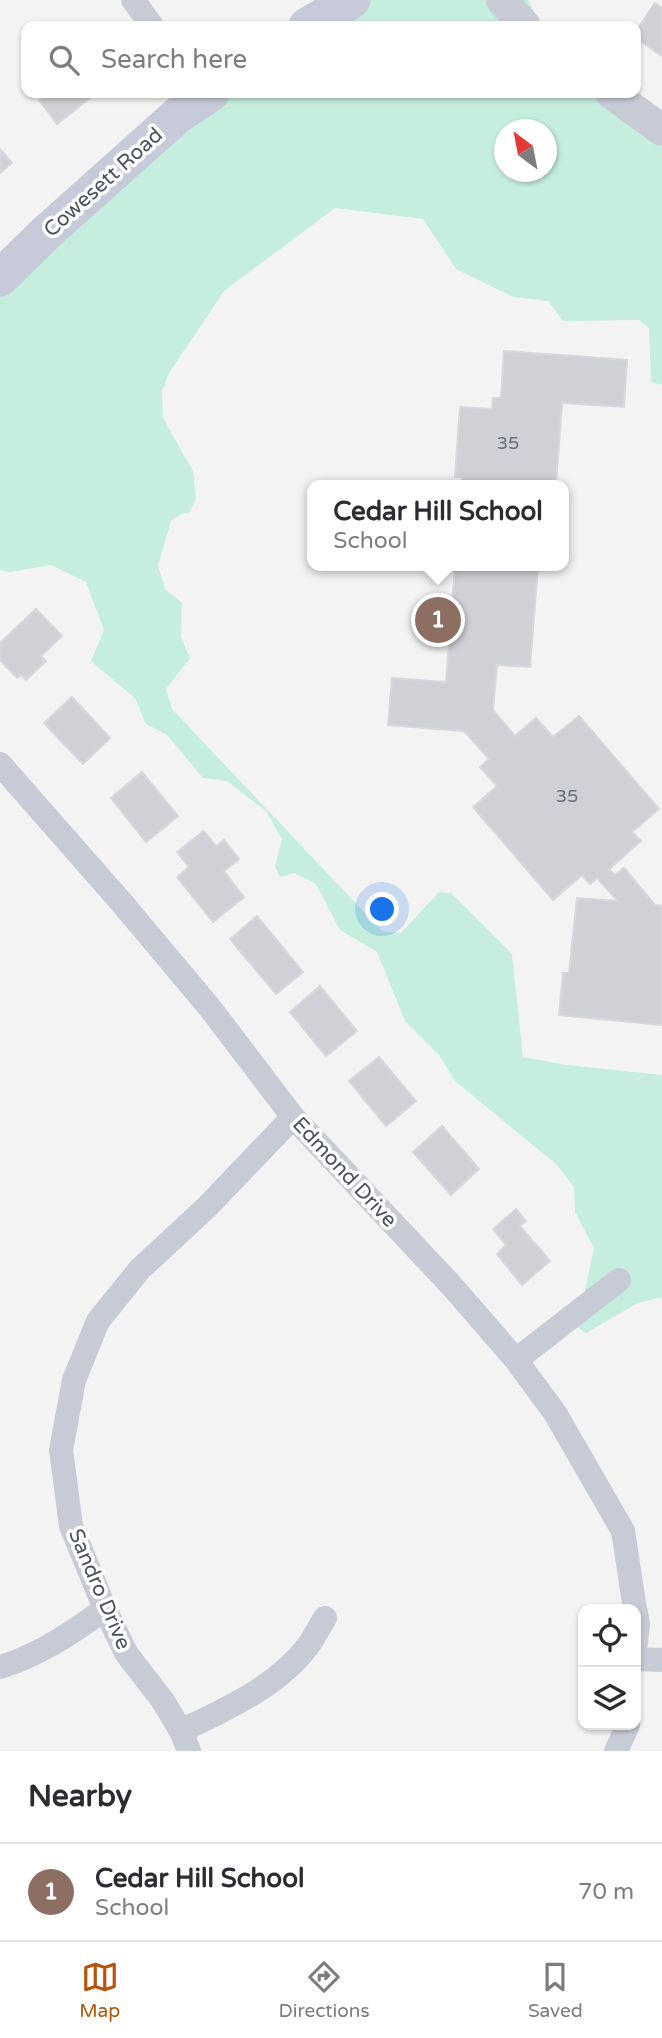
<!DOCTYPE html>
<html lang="en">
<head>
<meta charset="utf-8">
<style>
  :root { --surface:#fff; --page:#f7f7f7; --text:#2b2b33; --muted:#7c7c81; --line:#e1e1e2; --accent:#b45309 }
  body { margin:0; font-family:"Varela Round",sans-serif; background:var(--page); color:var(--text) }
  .controls { position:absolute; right:21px; bottom:21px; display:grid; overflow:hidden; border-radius:14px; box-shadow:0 2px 5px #0004 }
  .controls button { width:63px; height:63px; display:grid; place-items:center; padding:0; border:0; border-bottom:2px solid var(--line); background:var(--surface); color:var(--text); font:35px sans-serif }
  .compass { position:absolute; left:494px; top:119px; width:63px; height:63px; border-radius:50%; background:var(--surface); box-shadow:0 2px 5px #0004; rotate:328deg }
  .you { position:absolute; left:383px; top:910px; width:24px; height:24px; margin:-18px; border:5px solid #fff; border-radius:50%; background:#1a73e8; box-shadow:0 0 0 10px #1a73e833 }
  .badge { display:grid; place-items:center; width:46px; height:46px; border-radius:50%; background:var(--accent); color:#fff; font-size:23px; font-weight:700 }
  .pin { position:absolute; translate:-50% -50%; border:4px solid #fff; box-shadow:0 2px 7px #0006 }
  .popup { position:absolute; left:307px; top:480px; width:262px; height:91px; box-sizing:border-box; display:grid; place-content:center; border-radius:14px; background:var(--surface); filter:drop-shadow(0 2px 5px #0005); font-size:23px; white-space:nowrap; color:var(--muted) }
  .popup b { font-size:26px; color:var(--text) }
  .popup::after { content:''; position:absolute; left:50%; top:100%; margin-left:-14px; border:14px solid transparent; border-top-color:var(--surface) }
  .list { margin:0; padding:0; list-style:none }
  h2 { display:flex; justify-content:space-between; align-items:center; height:91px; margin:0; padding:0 28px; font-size:30px }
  h2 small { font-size:23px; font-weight:400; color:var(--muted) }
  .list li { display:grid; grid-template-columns:46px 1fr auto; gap:21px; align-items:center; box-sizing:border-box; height:98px; padding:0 28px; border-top:2px solid var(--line) }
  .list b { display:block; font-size:26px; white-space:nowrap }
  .list p { margin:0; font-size:23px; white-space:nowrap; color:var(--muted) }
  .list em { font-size:23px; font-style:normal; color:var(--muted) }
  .icon { flex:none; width:38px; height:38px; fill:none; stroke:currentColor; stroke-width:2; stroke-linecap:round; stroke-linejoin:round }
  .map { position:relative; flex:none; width:662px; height:1751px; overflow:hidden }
  .search { position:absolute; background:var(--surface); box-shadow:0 2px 5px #0004; left:21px; right:21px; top:21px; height:77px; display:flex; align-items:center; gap:18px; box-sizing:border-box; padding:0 24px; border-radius:14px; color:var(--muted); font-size:26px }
  .sheet { height:189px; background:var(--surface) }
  nav { display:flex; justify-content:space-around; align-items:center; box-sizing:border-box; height:98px; border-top:2px solid var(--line); background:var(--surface); font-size:19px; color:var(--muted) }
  nav a { display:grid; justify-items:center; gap:4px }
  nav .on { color:var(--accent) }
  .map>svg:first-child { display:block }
  .green { fill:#c5eedf; fill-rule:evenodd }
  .building { fill:#d0d1d6; stroke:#d7d7dd; stroke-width:2 }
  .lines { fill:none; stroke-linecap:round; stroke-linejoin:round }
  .minor { stroke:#c7cbd6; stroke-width:24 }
  .tertiary { stroke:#c7cbd6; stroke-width:32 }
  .secondary { stroke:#c7cbd9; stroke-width:37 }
  .labels { text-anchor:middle; stroke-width:7; stroke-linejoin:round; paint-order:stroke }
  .number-label { font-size:18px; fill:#6c707d }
  .street-label { font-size:21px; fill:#4b505f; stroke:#fff }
</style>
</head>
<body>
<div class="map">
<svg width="662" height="1751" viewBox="0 0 662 1751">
  <rect width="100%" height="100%" fill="#f4f3f3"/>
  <path class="green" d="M351,0H528L542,26H309Z
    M204,93H611L662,131V385L651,382L649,328L639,320L563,321L548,301L513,297L456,269L423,219L335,208L224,291L169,373L162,391L163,418L193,471L196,498L189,513H183L171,521L158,566L165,589L182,603L181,637L190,658L166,689L172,709L382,931L401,933L439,892L451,893L512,954L523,1057L567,1065L662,1075V1297L638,1303L586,1333L577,1327L594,1248L575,1212L574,1187L557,1165L455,1081L439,1055L405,1021L377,952L340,930L316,884L294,873L280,877L275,866L282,839L266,811L227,781L203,778L167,735L146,724L135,698L91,661L104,630L86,582L51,565L10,572L0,570V275ZM504,130H546V172H504Z"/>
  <path class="building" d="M655,3L662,8V56L636,38V31Z
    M49,93H96L57,124L39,100Z
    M0,149L12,163L0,173Z
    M504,351L627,360L624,407L562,403L556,484L461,485L462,477H455L460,407L492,409L493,398H501Z
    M455,566H538L530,667L497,665L493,710L515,736L536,718L553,737L579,716L659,809L632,832L641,841L609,869L615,875L624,868L655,905L662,906V1025L559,1015L563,973H569L577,898L618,901L597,878L590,884L582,875L553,900L473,807L497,786L480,767L489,759L464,731L388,725L392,678L446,682Z
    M36,609L62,636L41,656L46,661L26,680L21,675L17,678L0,660V643Z
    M72,697L110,738L83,764L44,723Z
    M142,772L178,816L146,842L111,798Z
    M204,831L216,846L224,840L239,859L224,871L244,897L213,922L177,877L189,867L177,852Z
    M257,916L303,972L276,994L230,939Z
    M320,986L357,1031L326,1056L290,1012Z
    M379,1057L416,1101L386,1126L349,1081Z
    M442,1126L479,1169L451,1195L413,1152Z
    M516,1209L526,1221L520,1226L550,1261L522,1285L497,1254L506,1245L493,1229Z"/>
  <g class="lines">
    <path class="minor" d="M133,0L152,26
      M0,764L122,903L210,1008L293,1117L451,1285L516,1360L555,1413L623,1531L635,1609
      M516,1360L619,1280
      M636,1612L638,1624L636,1643
      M636,1659L662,1660
      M0,1667C38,1656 73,1632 105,1609
      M181,1731C226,1709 277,1687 308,1646C314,1638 319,1627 325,1618
      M189,1751L181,1731L163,1701L126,1653L105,1609L71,1526L61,1450L74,1380L98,1321L140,1269L207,1207L293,1117
      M616,1751L628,1725"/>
    <path class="tertiary" d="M502,0L525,26
      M611,93L662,130"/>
    <path class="secondary" d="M307,26L352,0
      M0,278L47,232L178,115L211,93"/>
  </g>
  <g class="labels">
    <g class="number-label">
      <text x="508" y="449">35</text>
      <text x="567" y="802">35</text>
    </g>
    <g class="street-label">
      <text transform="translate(103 182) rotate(-42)" y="7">Cowesett Road</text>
      <text transform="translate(345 1172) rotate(47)" y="7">Edmond Drive</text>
      <text transform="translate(100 1589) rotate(67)" y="7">Sandro Drive</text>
    </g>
  </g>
</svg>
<div class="controls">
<button><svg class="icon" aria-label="locate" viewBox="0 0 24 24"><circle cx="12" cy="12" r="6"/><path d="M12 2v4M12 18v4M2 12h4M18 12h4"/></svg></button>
<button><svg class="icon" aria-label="layers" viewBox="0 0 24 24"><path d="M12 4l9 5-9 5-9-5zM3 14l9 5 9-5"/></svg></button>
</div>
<svg class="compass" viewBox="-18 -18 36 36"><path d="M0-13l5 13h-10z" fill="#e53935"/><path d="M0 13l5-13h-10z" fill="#7c7c81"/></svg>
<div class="you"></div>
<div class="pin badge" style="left:438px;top:620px;background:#8d6e63">1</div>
<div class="popup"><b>Cedar Hill School</b>School</div>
<div class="search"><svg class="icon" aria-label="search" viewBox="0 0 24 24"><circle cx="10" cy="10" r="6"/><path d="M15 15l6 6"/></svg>Search here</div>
</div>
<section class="sheet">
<h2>Nearby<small></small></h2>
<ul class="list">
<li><span class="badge" style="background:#8d6e63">1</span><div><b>Cedar Hill School</b><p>School</p></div><em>70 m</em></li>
</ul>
</section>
<nav>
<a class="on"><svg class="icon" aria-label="map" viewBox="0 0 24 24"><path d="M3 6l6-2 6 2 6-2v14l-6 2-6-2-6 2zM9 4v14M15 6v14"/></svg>Map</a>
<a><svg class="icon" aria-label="directions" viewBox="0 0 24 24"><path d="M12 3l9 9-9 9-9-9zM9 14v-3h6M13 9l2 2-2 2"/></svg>Directions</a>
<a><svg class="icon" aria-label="saved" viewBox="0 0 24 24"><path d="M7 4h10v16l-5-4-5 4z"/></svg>Saved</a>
</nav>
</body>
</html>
